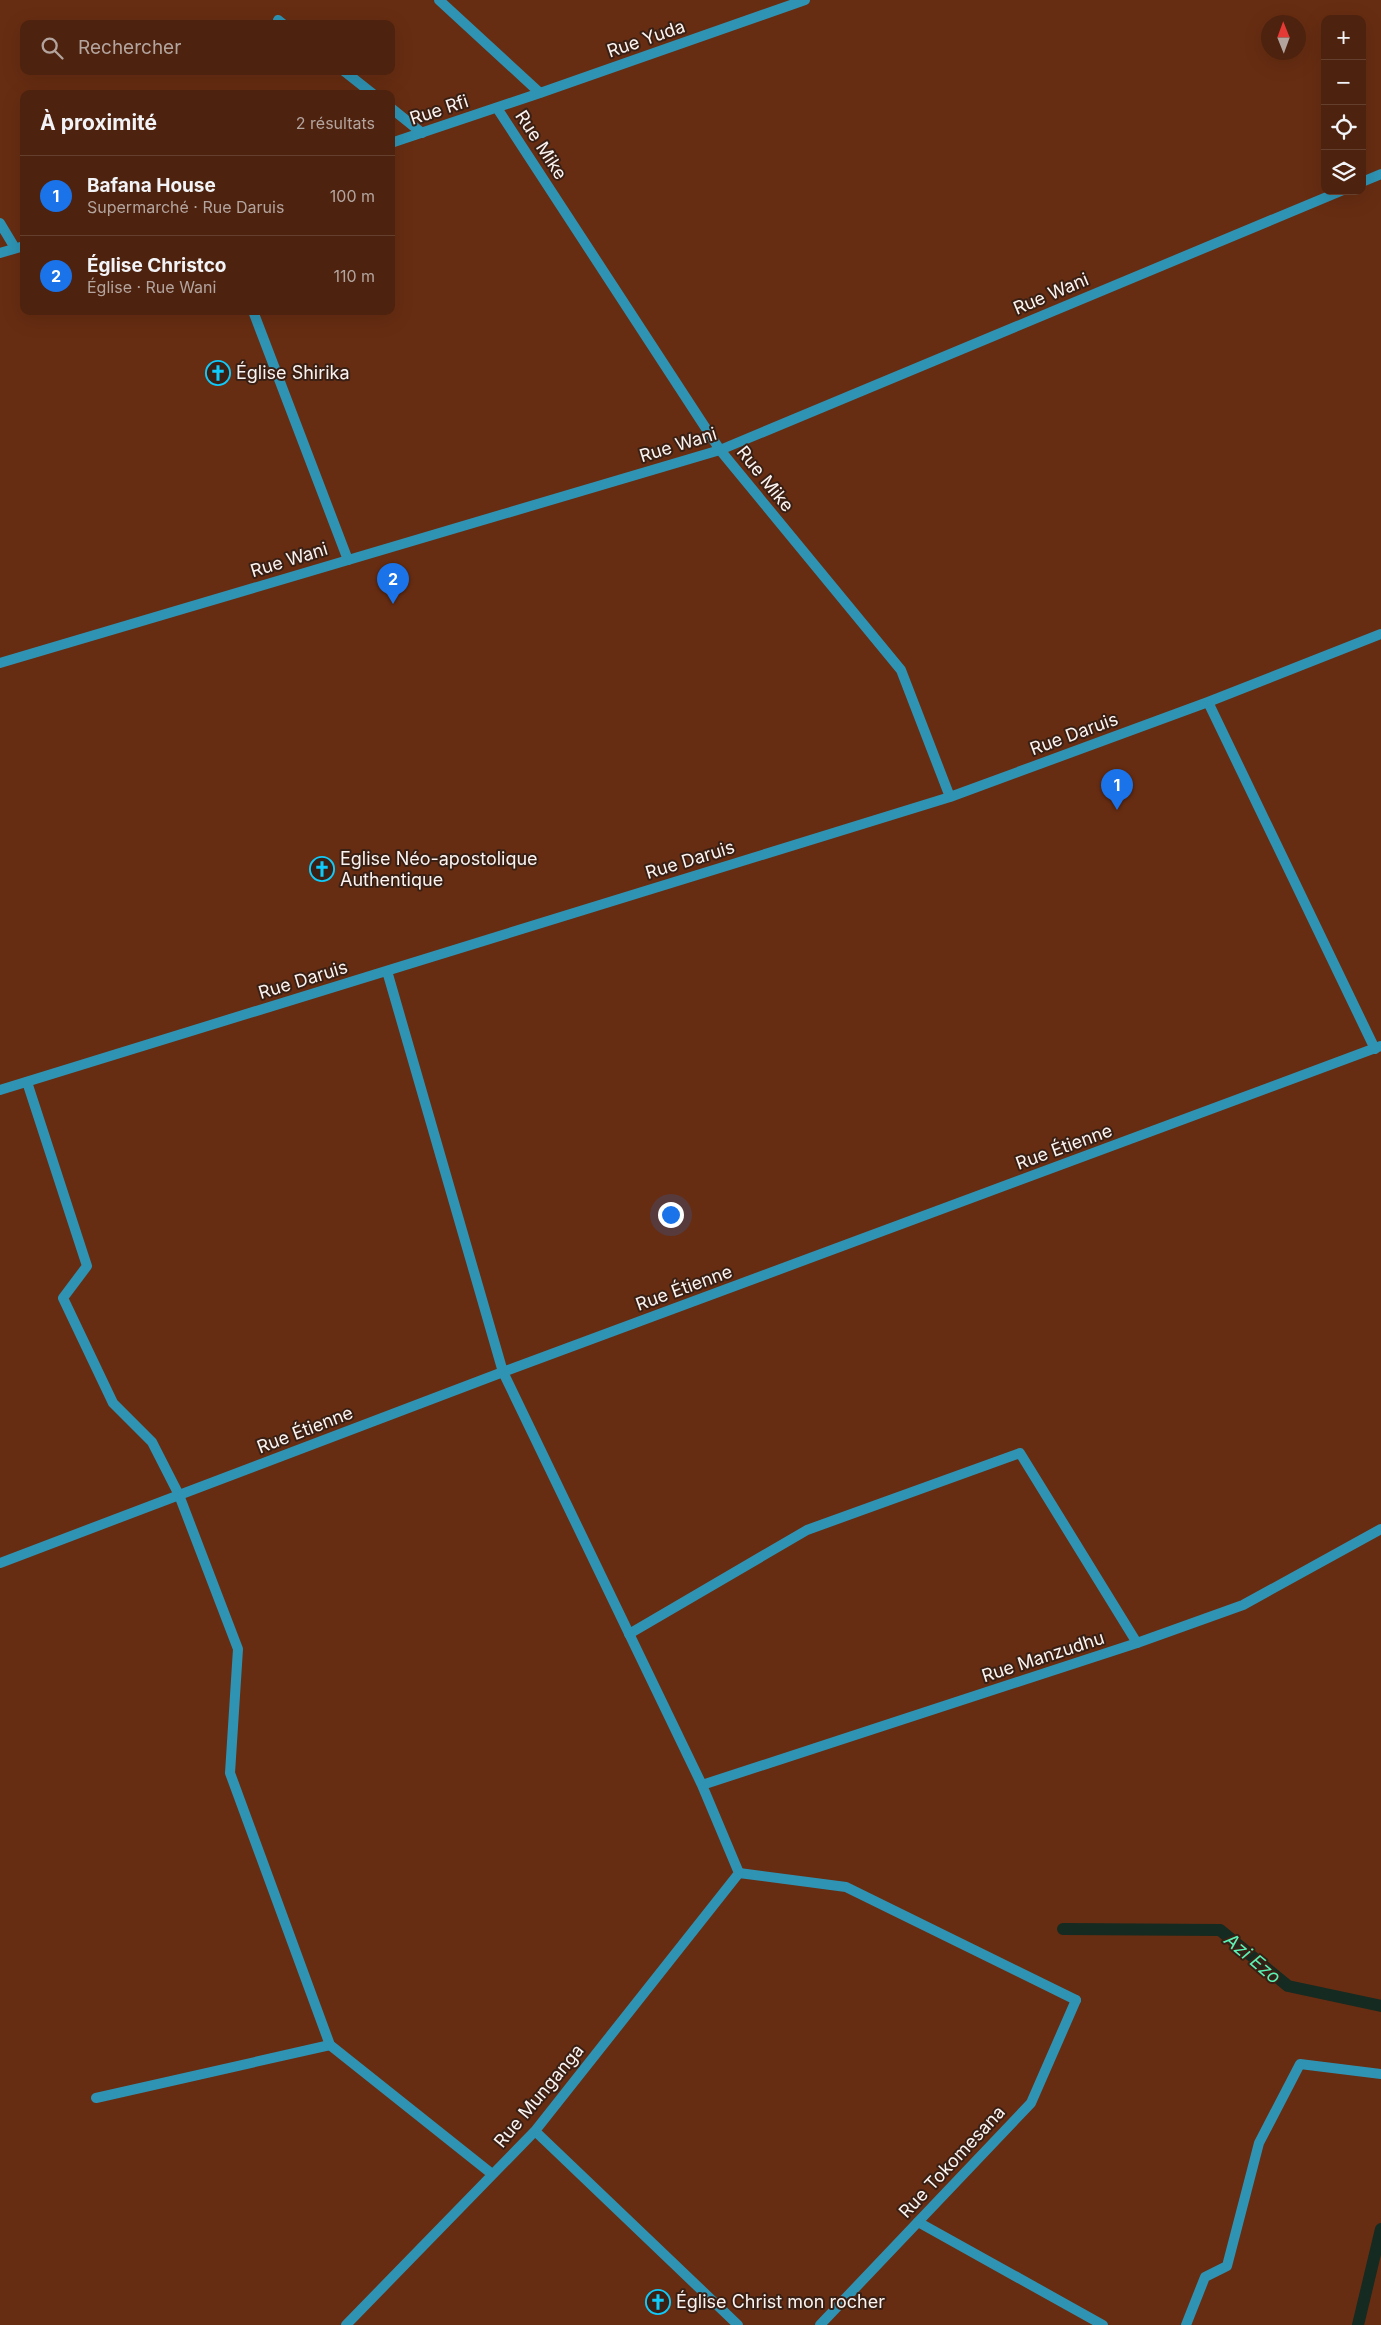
<!DOCTYPE html>
<html lang="fr">
<head>
<meta charset="utf-8">
<style>
  :root { --surface:#4d220e; --page:#542a17; --text:#f1f3f6; --muted:#b3a49e; --line:#643f2e; --accent:#1a73e8 }
  body { margin:0; font-family:Inter,sans-serif; background:var(--page); color:var(--text) }
  .controls { position:absolute; right:15px; top:15px; display:grid; overflow:hidden; border-radius:10px; box-shadow:0 5px 20px #0002 }
  .controls button { width:45px; height:45px; display:grid; place-items:center; padding:0; border:0; border-bottom:1px solid var(--line); background:var(--surface); color:var(--text); font:25px sans-serif }
  .compass { position:absolute; left:1261px; top:15px; width:45px; height:45px; border-radius:50%; background:var(--surface); box-shadow:0 5px 20px #0002; rotate:359deg }
  .you { position:absolute; left:670px; top:1214px; width:18px; height:18px; margin:-12px; border:4px solid #fff; border-radius:50%; background:#1a73e8; box-shadow:0 0 0 8px #1a73e833 }
  .badge { display:grid; place-items:center; width:32px; height:32px; border-radius:50%; background:var(--accent); color:#fff; font-size:16px; font-weight:700 }
  .pin { position:absolute; translate:-50% -41px; filter:drop-shadow(0 1px 2px #0008) }
  .pin::after { content:''; position:absolute; top:26px; width:18px; height:15px; background:inherit; clip-path:polygon(0 0,100% 0,50% 100%) }
  .list { margin:0; padding:0; list-style:none }
  h2 { display:flex; justify-content:space-between; align-items:center; height:65px; margin:0; padding:0 20px; font-size:21px }
  h2 small { font-size:16px; font-weight:400; color:var(--muted) }
  .list li { display:grid; grid-template-columns:32px 1fr auto; gap:15px; align-items:center; box-sizing:border-box; height:80px; padding:0 20px; border-top:1px solid var(--line) }
  .list b { display:block; font-size:19px; white-space:nowrap }
  .list p { margin:0; font-size:16px; white-space:nowrap; color:var(--muted) }
  .list em { font-size:16px; font-style:normal; color:var(--muted) }
  .icon { flex:none; width:28px; height:28px; fill:none; stroke:currentColor; stroke-width:2; stroke-linecap:round; stroke-linejoin:round }
  .map { position:relative; flex:none; width:1381px; height:2325px; overflow:hidden }
  .search { position:absolute; background:var(--surface); box-shadow:0 5px 20px #0002; left:20px; top:20px; width:375px; height:55px; display:flex; align-items:center; gap:12px; box-sizing:border-box; padding:0 18px; border-radius:10px; color:var(--muted); font-size:19px }
  .panel { position:absolute; background:var(--surface); box-shadow:0 5px 20px #0002; left:20px; top:90px; width:375px; height:225px; border-radius:10px }
  .map>svg:first-child { display:block }
  .lines { fill:none; stroke-linecap:round; stroke-linejoin:round }
  .stream { stroke:#152a20; stroke-width:12 }
  .lane { stroke:#2f94b4; stroke-width:10 }
  .street { stroke:#2f94b4; stroke-width:10 }
  .labels { text-anchor:middle; stroke-width:4; stroke-linejoin:round; paint-order:stroke }
  .street-label { font-size:18px; fill:#faf3f0; stroke:#3a2014 }
  .poi-label { font-size:18px; fill:#faf3f0; stroke:#3a2014; text-anchor:start }
  .water-label { font-size:19px; font-style:italic; fill:#59f3b6; stroke:#3a2014 }
</style>
</head>
<body>
<div class="map">
<svg width="1381" height="2325" viewBox="0 0 1381 2325">
  <rect width="100%" height="100%" fill="#672d12"/>
  <g class="lines">
    <path class="stream" d="M1063,1929L1220,1930L1288,1986L1381,2006
      M1358,2325L1381,2229"/>
    <path class="lane" d="M278,20L283,24
      M344,71L373,94
      M391,108L422,133
      M0,223L15,248
      M253,311L348,560
      M27,1082L87,1266L63,1298L113,1403L152,1442L179,1495
      M629,1634L807,1530L1020,1453L1137,1643
      M739,1873L846,1887L1076,2000
      M96,2098L330,2045
      M918,2222L1103,2325
      M1186,2325L1205,2277L1227,2266L1259,2143L1300,2064L1381,2074"/>
    <path class="street" d="M439,0L540,93
      M497,108L720,450L901,670L950,797
      M391,143L540,93L805,0
      M1362,182L1381,174
      M0,253L24,246
      M0,663L720,450L1341,191
      M1208,702L1375,1049
      M0,1090L950,797L1208,702L1381,634
      M179,1495L238,1649L230,1773L330,2045L492,2174
      M0,1563L503,1372L1381,1046
      M702,1785L1137,1643L1243,1605L1381,1529
      M535,2131L738,2325
      M346,2325L535,2131L739,1873L702,1785L503,1372L387,971
      M820,2325L1031,2103L1076,2000"/>
  </g>
  <defs>
    <symbol id="church-ring" viewBox="-11 -11 22 22"><circle r="9.5" fill="#3a2014" stroke="#0fcafa" stroke-width="1.5"/><path d="M-1.2-6h2.4v3.5h3.3v2.4h-3.3V6h-2.4V-.1h-3.3v-2.4h3.3Z" fill="#0fcafa"/></symbol>
  </defs>
  <g fill-rule="evenodd">
    <use href="#church-ring" x="204" y="359" width="28" height="28"/>
    <use href="#church-ring" x="308" y="855" width="28" height="28"/>
    <use href="#church-ring" x="644" y="2288" width="28" height="28"/>
  </g>
  <g class="labels">
    <g class="street-label">
      <text transform="translate(646 39) rotate(-19)" y="6">Rue Yuda</text>
      <text transform="translate(439 110) rotate(-18)" y="6">Rue Rfi</text>
      <text transform="translate(541 145) rotate(57)" y="6">Rue Mike</text>
      <text transform="translate(1051 294) rotate(-23)" y="6">Rue Wani</text>
      <text transform="translate(678 445) rotate(-17)" y="6">Rue Wani</text>
      <text transform="translate(765 479) rotate(51)" y="6">Rue Mike</text>
      <text transform="translate(289 560) rotate(-17)" y="6">Rue Wani</text>
      <text transform="translate(1074 734) rotate(-20)" y="6">Rue Daruis</text>
      <text transform="translate(690 860) rotate(-17)" y="6">Rue Daruis</text>
      <text transform="translate(303 980) rotate(-17)" y="6">Rue Daruis</text>
      <text transform="translate(1064 1147) rotate(-20)" y="6">Rue Étienne</text>
      <text transform="translate(684 1288) rotate(-20)" y="6">Rue Étienne</text>
      <text transform="translate(305 1430) rotate(-21)" y="6">Rue Étienne</text>
      <text transform="translate(1043 1657) rotate(-18)" y="6">Rue Manzudhu</text>
      <text transform="translate(539 2096) rotate(-50)" y="6">Rue Munganga</text>
      <text transform="translate(952 2162) rotate(-47)" y="6">Rue Tokomesana</text>
    </g>
    <g class="poi-label">
      <text x="236" y="379">Église Shirika</text>
      <text x="340" y="865">Eglise Néo-apostolique<tspan x="340" dy="21">Authentique</tspan></text>
      <text x="676" y="2308">Église Christ mon rocher</text>
    </g>
    <g class="water-label">
      <text transform="translate(1253 1958) rotate(40)" y="7">Azi Ezo</text>
    </g>
  </g>
</svg>
<div class="controls">
<button>+</button>
<button>−</button>
<button><svg class="icon" aria-label="locate" viewBox="0 0 24 24"><circle cx="12" cy="12" r="6"/><path d="M12 2v4M12 18v4M2 12h4M18 12h4"/></svg></button>
<button><svg class="icon" aria-label="layers" viewBox="0 0 24 24"><path d="M12 4l9 5-9 5-9-5zM3 14l9 5 9-5"/></svg></button>
</div>
<svg class="compass" viewBox="-18 -18 36 36"><path d="M0-13l5 13h-10z" fill="#e53935"/><path d="M0 13l5-13h-10z" fill="#b3a49e"/></svg>
<div class="you"></div>
<div class="pin badge" style="left:1117px;top:810px">1</div>
<div class="pin badge" style="left:393px;top:604px">2</div>
<div class="search"><svg class="icon" aria-label="search" viewBox="0 0 24 24"><circle cx="10" cy="10" r="6"/><path d="M15 15l6 6"/></svg>Rechercher</div>
<section class="panel">
<h2>À proximité<small>2 résultats</small></h2>
<ul class="list">
<li><span class="badge">1</span><div><b>Bafana House</b><p>Supermarché · Rue Daruis</p></div><em>100 m</em></li>
<li><span class="badge">2</span><div><b>Église Christco</b><p>Église · Rue Wani</p></div><em>110 m</em></li>
</ul>
</section>
</div>
</body>
</html>
